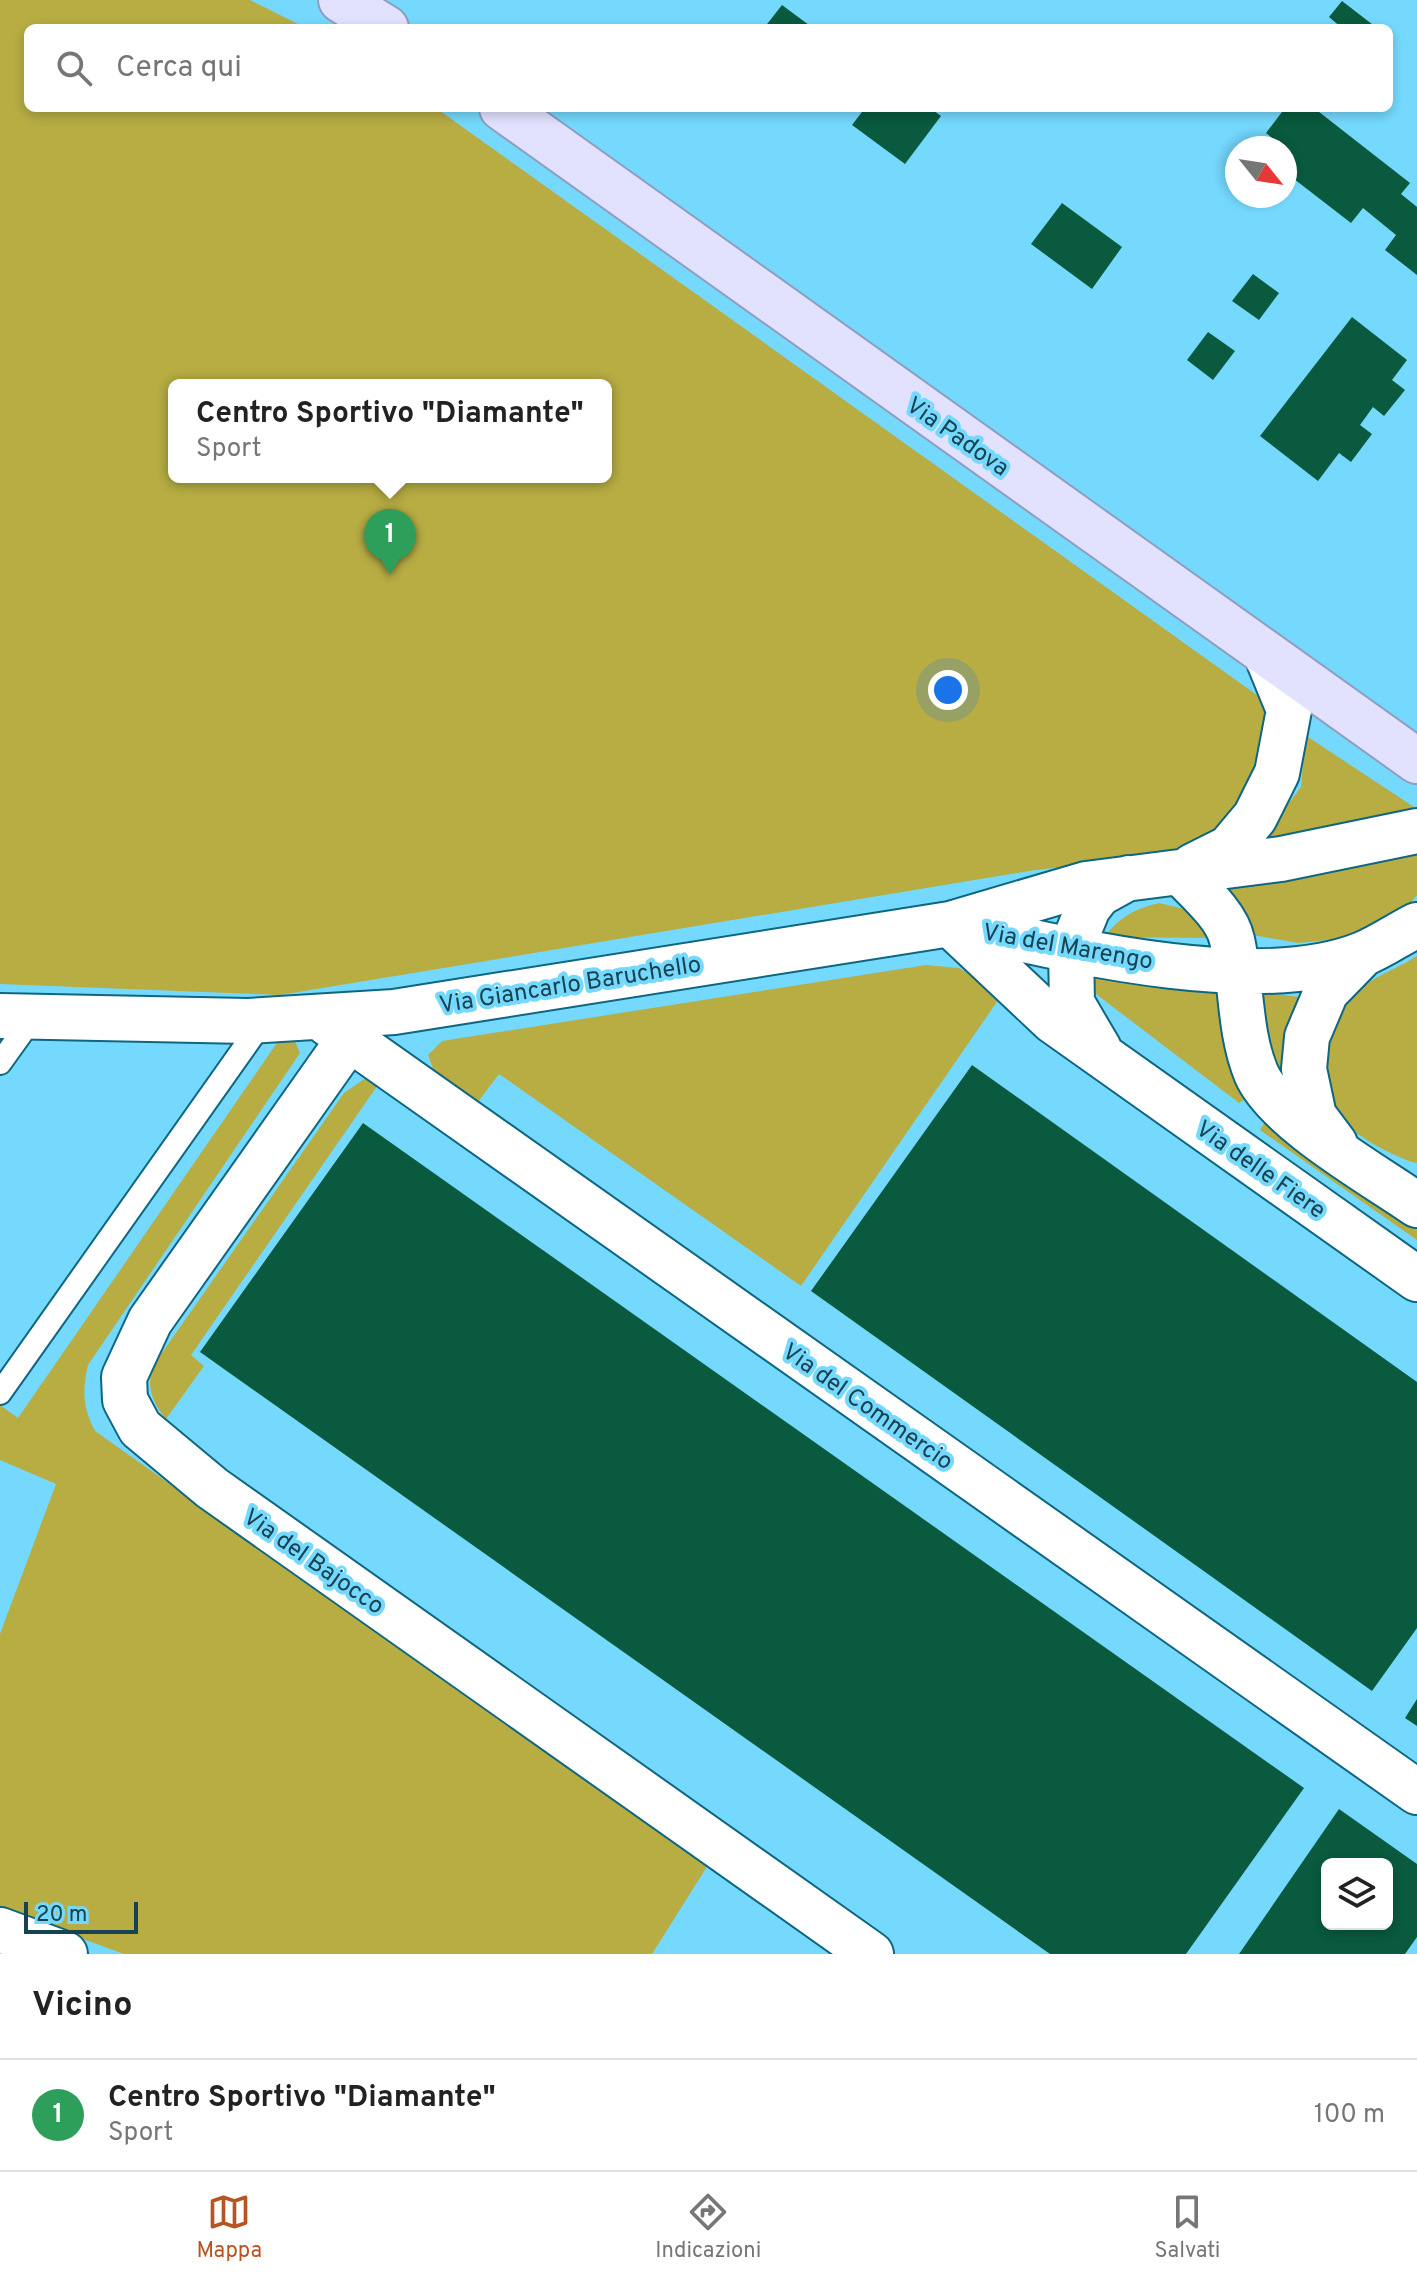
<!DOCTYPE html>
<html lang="it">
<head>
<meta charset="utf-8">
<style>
  :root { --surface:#fff; --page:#f2f2f2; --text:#222; --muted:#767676; --line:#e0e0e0; --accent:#b85422 }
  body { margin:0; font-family:Overpass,sans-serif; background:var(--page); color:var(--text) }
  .controls { position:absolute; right:24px; bottom:24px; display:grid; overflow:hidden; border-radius:12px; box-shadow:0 4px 12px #0003 }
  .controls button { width:72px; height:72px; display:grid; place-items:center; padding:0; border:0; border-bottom:2px solid var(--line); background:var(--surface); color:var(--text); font:40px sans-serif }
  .compass { position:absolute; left:1225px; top:136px; width:72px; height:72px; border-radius:50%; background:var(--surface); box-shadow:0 4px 12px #0003; rotate:120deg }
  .scale { position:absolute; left:24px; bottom:20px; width:114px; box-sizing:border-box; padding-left:8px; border:4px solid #174251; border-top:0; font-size:22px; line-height:28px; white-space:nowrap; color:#174251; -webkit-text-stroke:6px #75d9fe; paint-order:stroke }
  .you { position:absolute; left:948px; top:690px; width:28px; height:28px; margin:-20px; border:6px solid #fff; border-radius:50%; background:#1a73e8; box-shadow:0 0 0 12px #1a73e833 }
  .badge { display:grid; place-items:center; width:52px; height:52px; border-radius:50%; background:var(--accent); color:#fff; font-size:26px; font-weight:700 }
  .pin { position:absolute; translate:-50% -66px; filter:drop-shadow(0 2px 4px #0008) }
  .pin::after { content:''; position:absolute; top:42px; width:28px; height:24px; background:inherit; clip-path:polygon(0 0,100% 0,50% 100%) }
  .popup { position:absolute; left:168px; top:379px; width:444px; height:104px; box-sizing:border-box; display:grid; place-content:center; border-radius:12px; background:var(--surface); filter:drop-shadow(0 2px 6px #0005); font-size:26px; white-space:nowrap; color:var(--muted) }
  .popup b { font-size:30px; color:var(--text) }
  .popup::after { content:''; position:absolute; left:50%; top:100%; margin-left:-16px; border:16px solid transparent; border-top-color:var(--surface) }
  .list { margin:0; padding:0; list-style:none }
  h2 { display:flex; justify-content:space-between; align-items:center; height:104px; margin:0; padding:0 32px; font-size:34px }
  h2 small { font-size:26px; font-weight:400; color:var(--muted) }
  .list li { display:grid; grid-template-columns:52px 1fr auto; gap:24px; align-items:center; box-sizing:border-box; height:112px; padding:0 32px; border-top:2px solid var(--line) }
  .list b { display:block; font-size:30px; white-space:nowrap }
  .list p { margin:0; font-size:26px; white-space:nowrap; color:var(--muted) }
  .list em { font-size:26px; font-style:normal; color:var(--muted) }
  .icon { flex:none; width:44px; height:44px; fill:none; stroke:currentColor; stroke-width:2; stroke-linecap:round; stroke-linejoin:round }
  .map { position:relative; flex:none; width:1417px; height:1954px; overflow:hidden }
  .search { position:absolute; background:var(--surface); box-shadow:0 4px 12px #0003; left:24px; right:24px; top:24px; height:88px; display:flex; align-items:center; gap:20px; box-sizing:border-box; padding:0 28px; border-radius:12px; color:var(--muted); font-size:30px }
  .sheet { height:216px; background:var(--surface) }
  nav { display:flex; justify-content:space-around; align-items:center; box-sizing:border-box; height:112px; border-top:2px solid var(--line); background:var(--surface); font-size:22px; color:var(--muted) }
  nav a { display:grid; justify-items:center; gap:4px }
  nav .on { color:var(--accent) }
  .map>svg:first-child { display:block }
  .green { fill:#b7ad43; fill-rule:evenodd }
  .building { fill:#095a3f; fill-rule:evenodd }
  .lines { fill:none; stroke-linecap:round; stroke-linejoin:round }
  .lane-casing { stroke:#0e6680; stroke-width:26 }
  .street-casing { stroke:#0e6680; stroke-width:48 }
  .secondary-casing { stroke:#0e6680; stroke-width:48 }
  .primary-casing { stroke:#8e9ec1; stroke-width:48 }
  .lane { stroke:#fff; stroke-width:22 }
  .street { stroke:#fff; stroke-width:44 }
  .secondary { stroke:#fff; stroke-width:44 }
  .primary { stroke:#e2e2fe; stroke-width:44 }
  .labels { text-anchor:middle; stroke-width:8; stroke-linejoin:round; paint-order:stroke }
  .street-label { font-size:24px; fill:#174251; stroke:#75d9fe }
</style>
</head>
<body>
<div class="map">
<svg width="1417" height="1954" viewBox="0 0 1417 1954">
  <rect width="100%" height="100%" fill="#75d9fe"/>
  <path class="green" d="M0,0H250L306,28H28V108H436L1268,703L1272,753L1239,820L1186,851L1029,871L280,995L0,984ZM174,385H606V477H174Z
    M1305,735L1417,809V813L1252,852L1301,787Z
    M1417,854V895L1402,914L1348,938L1298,943L1247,934L1213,883Z
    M1159,903L1189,910L1211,938L1104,937C1120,917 1134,909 1159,903Z
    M1417,956V1163C1399,1160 1349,1133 1340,1117C1323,1089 1320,1045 1334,1016C1349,985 1390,973 1417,956Z
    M926,965L959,968L1003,993L801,1286L499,1074L478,1102L434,1071L428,1055L442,1041Z
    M1092,977L1226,986L1248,1097L1239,1103L1096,994Z
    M1261,992L1308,998L1280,1084Z
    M294,1039L300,1053L88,1365C82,1391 83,1408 95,1431L708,1865L652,1954H124L0,1909V1634L56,1484L0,1460V1405L18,1418L279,1040Z
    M370,1075L382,1079L191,1355L204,1366L166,1419C152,1401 147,1390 152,1367L344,1093Z
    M1268,1117L1417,1223V1240L1260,1130Z"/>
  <path class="building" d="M1342,1L1377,28H1342L1329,17Z
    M782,5L813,28H764Z
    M865,108H930L941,116L905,164L852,125Z
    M1285,108H1314L1410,183L1401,194L1417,207V275L1385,250L1396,235L1363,208L1351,223L1285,172V148H1279L1281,145L1266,133Z
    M1062,203L1122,247L1092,289L1031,244Z
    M1253,274L1279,293L1259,320L1232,301Z
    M1352,317L1407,360L1392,380L1405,390L1384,416L1373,407L1360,425L1372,434L1351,462L1339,453L1318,481L1260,436Z
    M1208,332L1235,351L1213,380L1187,360Z
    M972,1065L1417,1382V1628L1372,1691L811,1291Z
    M363,1123L1304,1788L1186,1954H1050L200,1352Z
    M1417,1699V1726L1405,1718Z
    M1339,1809L1417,1864V1937L1405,1954H1239ZM1327,1864H1387V1924H1327Z"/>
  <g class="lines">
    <defs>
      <path id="lane" d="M0,1063L33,1017
        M0,1393L263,1021"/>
      <path id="street" d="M1193,866L1229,848L1255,817L1277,773L1289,710L1266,654
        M1180,872C1197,890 1227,915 1232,940C1242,983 1239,1032 1256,1073C1276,1120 1374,1175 1417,1205
        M950,924L1053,1021L1417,1279
        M953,924C1063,949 1257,997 1363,954C1382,946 1399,934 1417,925
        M0,1016L248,1021L394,1012L950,924L1086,884L1281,859L1417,831
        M327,1023L1417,1792
        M349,1039L150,1321L124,1377L125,1400L140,1428L212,1488L871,1954
        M1099,1049L1072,1003L1071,950L1088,908L1099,894L1128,878
        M1335,1144L1314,1116L1304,1069L1307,1037L1326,992L1363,954"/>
      <path id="secondary" d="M0,1930L65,1954"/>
      <path id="primary" d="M341,0L386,28
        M502,108L1417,761"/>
    </defs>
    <use href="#lane" class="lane-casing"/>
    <use href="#street" class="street-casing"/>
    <use href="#secondary" class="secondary-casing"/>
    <use href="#primary" class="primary-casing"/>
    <use href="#lane" class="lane"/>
    <use href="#street" class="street"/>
    <use href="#secondary" class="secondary"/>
    <use href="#primary" class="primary"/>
  </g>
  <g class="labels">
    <g class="street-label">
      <text transform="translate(958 436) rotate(35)" y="8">Via Padova</text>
      <text transform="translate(1068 946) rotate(10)" y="8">Via del Marengo</text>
      <text transform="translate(570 984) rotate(-9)" y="8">Via Giancarlo Baruchello</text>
      <text transform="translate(1261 1169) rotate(35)" y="8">Via delle Fiere</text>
      <text transform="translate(868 1406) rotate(35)" y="8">Via del Commercio</text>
      <text transform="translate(314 1561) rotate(35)" y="8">Via del Bajocco</text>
    </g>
  </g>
</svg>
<div class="controls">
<button><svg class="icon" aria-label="layers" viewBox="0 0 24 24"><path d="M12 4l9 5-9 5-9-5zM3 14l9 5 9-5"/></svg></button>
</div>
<svg class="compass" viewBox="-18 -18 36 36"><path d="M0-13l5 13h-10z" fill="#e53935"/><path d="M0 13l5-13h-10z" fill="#767676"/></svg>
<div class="scale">20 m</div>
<div class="you"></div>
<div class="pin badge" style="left:390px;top:575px;background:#2e9e5b">1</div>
<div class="popup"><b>Centro Sportivo &quot;Diamante&quot;</b>Sport</div>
<div class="search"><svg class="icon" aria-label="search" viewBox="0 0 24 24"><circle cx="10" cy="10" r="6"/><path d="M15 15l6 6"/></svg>Cerca qui</div>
</div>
<section class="sheet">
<h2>Vicino<small></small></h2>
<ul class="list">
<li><span class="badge" style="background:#2e9e5b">1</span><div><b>Centro Sportivo &quot;Diamante&quot;</b><p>Sport</p></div><em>100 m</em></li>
</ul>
</section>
<nav>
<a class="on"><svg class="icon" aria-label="map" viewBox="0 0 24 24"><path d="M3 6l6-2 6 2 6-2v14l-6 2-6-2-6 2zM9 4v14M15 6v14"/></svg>Mappa</a>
<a><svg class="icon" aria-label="directions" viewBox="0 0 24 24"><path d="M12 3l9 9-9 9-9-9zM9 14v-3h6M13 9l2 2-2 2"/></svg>Indicazioni</a>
<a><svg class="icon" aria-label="saved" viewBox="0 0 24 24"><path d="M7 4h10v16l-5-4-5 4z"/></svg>Salvati</a>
</nav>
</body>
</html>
